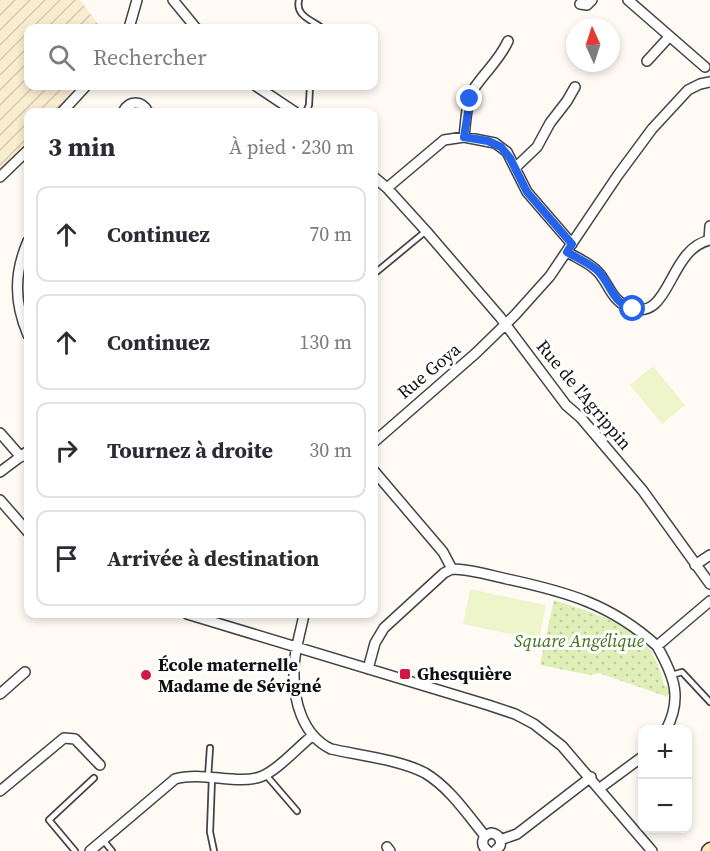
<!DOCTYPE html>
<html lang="fr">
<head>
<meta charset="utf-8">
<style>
  :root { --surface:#fff; --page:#f2f2f3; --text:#2b2b33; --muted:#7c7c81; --line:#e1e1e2 }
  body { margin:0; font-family:"Source Serif 4",serif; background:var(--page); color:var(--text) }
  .controls { position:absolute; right:18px; bottom:18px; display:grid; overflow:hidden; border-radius:12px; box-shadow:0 3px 9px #0003 }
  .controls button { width:54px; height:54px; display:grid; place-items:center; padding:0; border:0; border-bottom:2px solid var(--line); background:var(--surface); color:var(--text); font:30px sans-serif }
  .compass { position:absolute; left:566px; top:18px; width:54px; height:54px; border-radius:50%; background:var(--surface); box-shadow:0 3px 9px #0003; rotate:357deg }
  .stop { position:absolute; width:18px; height:18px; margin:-14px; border:4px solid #2563eb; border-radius:50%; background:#fff }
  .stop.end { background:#2563eb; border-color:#fff; box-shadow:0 2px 6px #0008 }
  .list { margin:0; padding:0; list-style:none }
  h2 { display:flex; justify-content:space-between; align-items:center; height:78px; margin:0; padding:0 24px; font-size:26px }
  h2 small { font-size:20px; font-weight:400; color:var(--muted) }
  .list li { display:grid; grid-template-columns:39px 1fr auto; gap:18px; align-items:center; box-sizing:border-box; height:96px; margin:0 12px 12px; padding:0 12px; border:2px solid var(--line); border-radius:12px }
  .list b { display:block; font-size:22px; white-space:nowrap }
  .list em { font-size:20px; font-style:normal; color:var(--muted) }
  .icon { flex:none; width:33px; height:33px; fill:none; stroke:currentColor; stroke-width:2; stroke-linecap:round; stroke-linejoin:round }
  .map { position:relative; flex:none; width:710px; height:851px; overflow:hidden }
  .search { position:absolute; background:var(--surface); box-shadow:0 3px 9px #0003; left:24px; top:24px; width:354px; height:66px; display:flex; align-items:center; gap:15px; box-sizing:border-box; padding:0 21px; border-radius:12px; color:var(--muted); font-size:22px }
  .panel { position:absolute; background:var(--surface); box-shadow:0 3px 9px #0003; left:24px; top:108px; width:354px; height:510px; border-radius:12px }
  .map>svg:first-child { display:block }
  .farmland { fill:url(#farmland-furrows) }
  .park { fill:url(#park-dots) }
  .pitch { fill:#eff5cb }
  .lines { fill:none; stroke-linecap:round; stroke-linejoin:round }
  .lane-casing { stroke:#434343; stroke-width:8 }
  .street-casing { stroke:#434343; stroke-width:12 }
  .secondary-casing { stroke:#323232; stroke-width:15 }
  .lane { stroke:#fff; stroke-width:4.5 }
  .street { stroke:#fff; stroke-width:9 }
  .secondary { stroke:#ffe6af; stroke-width:12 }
  .route { stroke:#2563eb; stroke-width:8 }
  .poi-dot { fill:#d21745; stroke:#fff; stroke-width:2 }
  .labels { text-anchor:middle; stroke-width:6; stroke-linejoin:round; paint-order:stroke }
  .street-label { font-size:18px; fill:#101010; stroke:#fff }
  .park-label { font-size:18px; font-style:italic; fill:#3c7118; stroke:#fff }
  .poi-label { font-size:18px; font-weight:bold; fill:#101010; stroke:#fff; text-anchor:start }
</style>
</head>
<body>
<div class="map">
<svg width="710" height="851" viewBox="0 0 710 851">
  <defs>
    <pattern id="farmland-furrows" width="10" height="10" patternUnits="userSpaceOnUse" patternTransform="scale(1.5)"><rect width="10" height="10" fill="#f9edd0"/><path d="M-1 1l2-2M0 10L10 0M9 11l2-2" fill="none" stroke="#d4cab2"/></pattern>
    <pattern id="park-dots" width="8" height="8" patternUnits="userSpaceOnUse" patternTransform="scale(1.5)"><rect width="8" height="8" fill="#dfefb8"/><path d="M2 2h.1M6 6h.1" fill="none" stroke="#becc9d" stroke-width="1.8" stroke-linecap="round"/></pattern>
  </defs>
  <rect width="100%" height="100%" fill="#fffbf4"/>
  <path class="farmland" d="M0,0H80L101,28H28V86H76L55,112H28V144L0,169Z"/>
  <path class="park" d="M554,600C584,610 630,622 650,650C657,661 661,673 664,685L670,688L668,697L599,673L590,675L540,665Z"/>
  <path class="pitch" d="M653,366L685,405L662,424L630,385Z
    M470,589L546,605L539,640L463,624Z"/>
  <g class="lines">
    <defs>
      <path id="lane" d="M299,0C295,16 312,20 322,28
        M306,112L309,105L310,86
        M374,274L426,231
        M672,675L682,672L710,702
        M266,775L297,811
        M208,777L210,748
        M212,777L210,832L214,851
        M103,840L112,851
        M75,851L49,820L94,778"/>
      <path id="street" d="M173,0L196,28
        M628,0L705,67
        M580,4L587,5L592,0
        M129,28L137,0
        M647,61L669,37
        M256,86L295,112
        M62,112L86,86
        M123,112C129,100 142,100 148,112
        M464,137C466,121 466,101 475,87C486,71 500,59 508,41
        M515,168L537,147L550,123L567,101L575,87
        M0,177L28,150
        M374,177L387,188L426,231L500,317L566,405L581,418L643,491L710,584
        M387,188L444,140L464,137L495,143L507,152L527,192L572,244
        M709,240L710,226
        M28,241C14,273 14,302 28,335
        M567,252C577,258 590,263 598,272C609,284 611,300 628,307C671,325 667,249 710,240
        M0,433L21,457
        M374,442L476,353L515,315L550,276L618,175L652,129L688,90L700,84L710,82
        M374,471L443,552L452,569C470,569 489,575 507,579C567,592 611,604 657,646L710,601
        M0,472L28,451
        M0,500L28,532
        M695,565L710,555
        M187,614L488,705L515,714L534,724L562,746L652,851
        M304,614C301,632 294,650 294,669C293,700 302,735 331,749C358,755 401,760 425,773C450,788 467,814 485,836
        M657,646C674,676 683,698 666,730
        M368,669L375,643L384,628L444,573L452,569
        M0,694L25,672
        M600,788L642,757
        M0,791L64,738L75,739L100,765
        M500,840L517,834L591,777
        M387,847L390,851
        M90,851L175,779C202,771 236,785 260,777C277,771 298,747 312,736
        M488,851C480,846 481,836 491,833C498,834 502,839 500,846L495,851"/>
      <path id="secondary" d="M708,851L710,849"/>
    </defs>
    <use href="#lane" class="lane-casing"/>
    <use href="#street" class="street-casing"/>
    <use href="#secondary" class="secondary-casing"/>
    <use href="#lane" class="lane"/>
    <use href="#street" class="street"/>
    <use href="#secondary" class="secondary"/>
  </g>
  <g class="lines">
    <path class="route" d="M470,99L464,137L488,141L501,147L510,158L527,192L572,244L567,252C577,258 591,264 599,272C613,288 611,301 633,309"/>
  </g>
  <g class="poi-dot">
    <rect x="399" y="668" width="12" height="12" rx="3"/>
    <circle cx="146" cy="675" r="6"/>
  </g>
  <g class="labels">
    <g class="street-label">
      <text transform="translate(429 371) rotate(-40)" y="6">Rue Goya</text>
      <text transform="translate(584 395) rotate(50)" y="6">Rue de l'Agrippin</text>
    </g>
    <g class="park-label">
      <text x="579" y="647">Square Angélique</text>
    </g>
    <g class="poi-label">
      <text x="158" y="671">École maternelle<tspan x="158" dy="21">Madame de Sévigné</tspan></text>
      <text x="417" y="680">Ghesquière</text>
    </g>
  </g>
</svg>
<div class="controls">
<button>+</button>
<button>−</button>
</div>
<svg class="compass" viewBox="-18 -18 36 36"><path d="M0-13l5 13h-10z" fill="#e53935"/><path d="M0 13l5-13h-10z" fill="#7c7c81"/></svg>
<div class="stop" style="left:633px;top:309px"></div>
<div class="stop end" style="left:470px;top:99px"></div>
<div class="search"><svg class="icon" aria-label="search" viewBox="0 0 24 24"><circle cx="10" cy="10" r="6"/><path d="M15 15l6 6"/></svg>Rechercher</div>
<section class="panel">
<h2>3 min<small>À pied · 230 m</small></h2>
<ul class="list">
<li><svg class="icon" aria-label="ahead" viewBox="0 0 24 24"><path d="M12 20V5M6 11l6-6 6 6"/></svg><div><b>Continuez</b></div><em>70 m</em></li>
<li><svg class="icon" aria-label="ahead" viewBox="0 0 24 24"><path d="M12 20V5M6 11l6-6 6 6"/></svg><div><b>Continuez</b></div><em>130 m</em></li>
<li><svg class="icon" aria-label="right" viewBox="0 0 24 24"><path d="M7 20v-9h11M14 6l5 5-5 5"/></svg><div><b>Tournez à droite</b></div><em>30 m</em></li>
<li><svg class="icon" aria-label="arrive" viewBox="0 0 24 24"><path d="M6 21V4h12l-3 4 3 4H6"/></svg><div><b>Arrivée à destination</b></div></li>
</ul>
</section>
</div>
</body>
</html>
